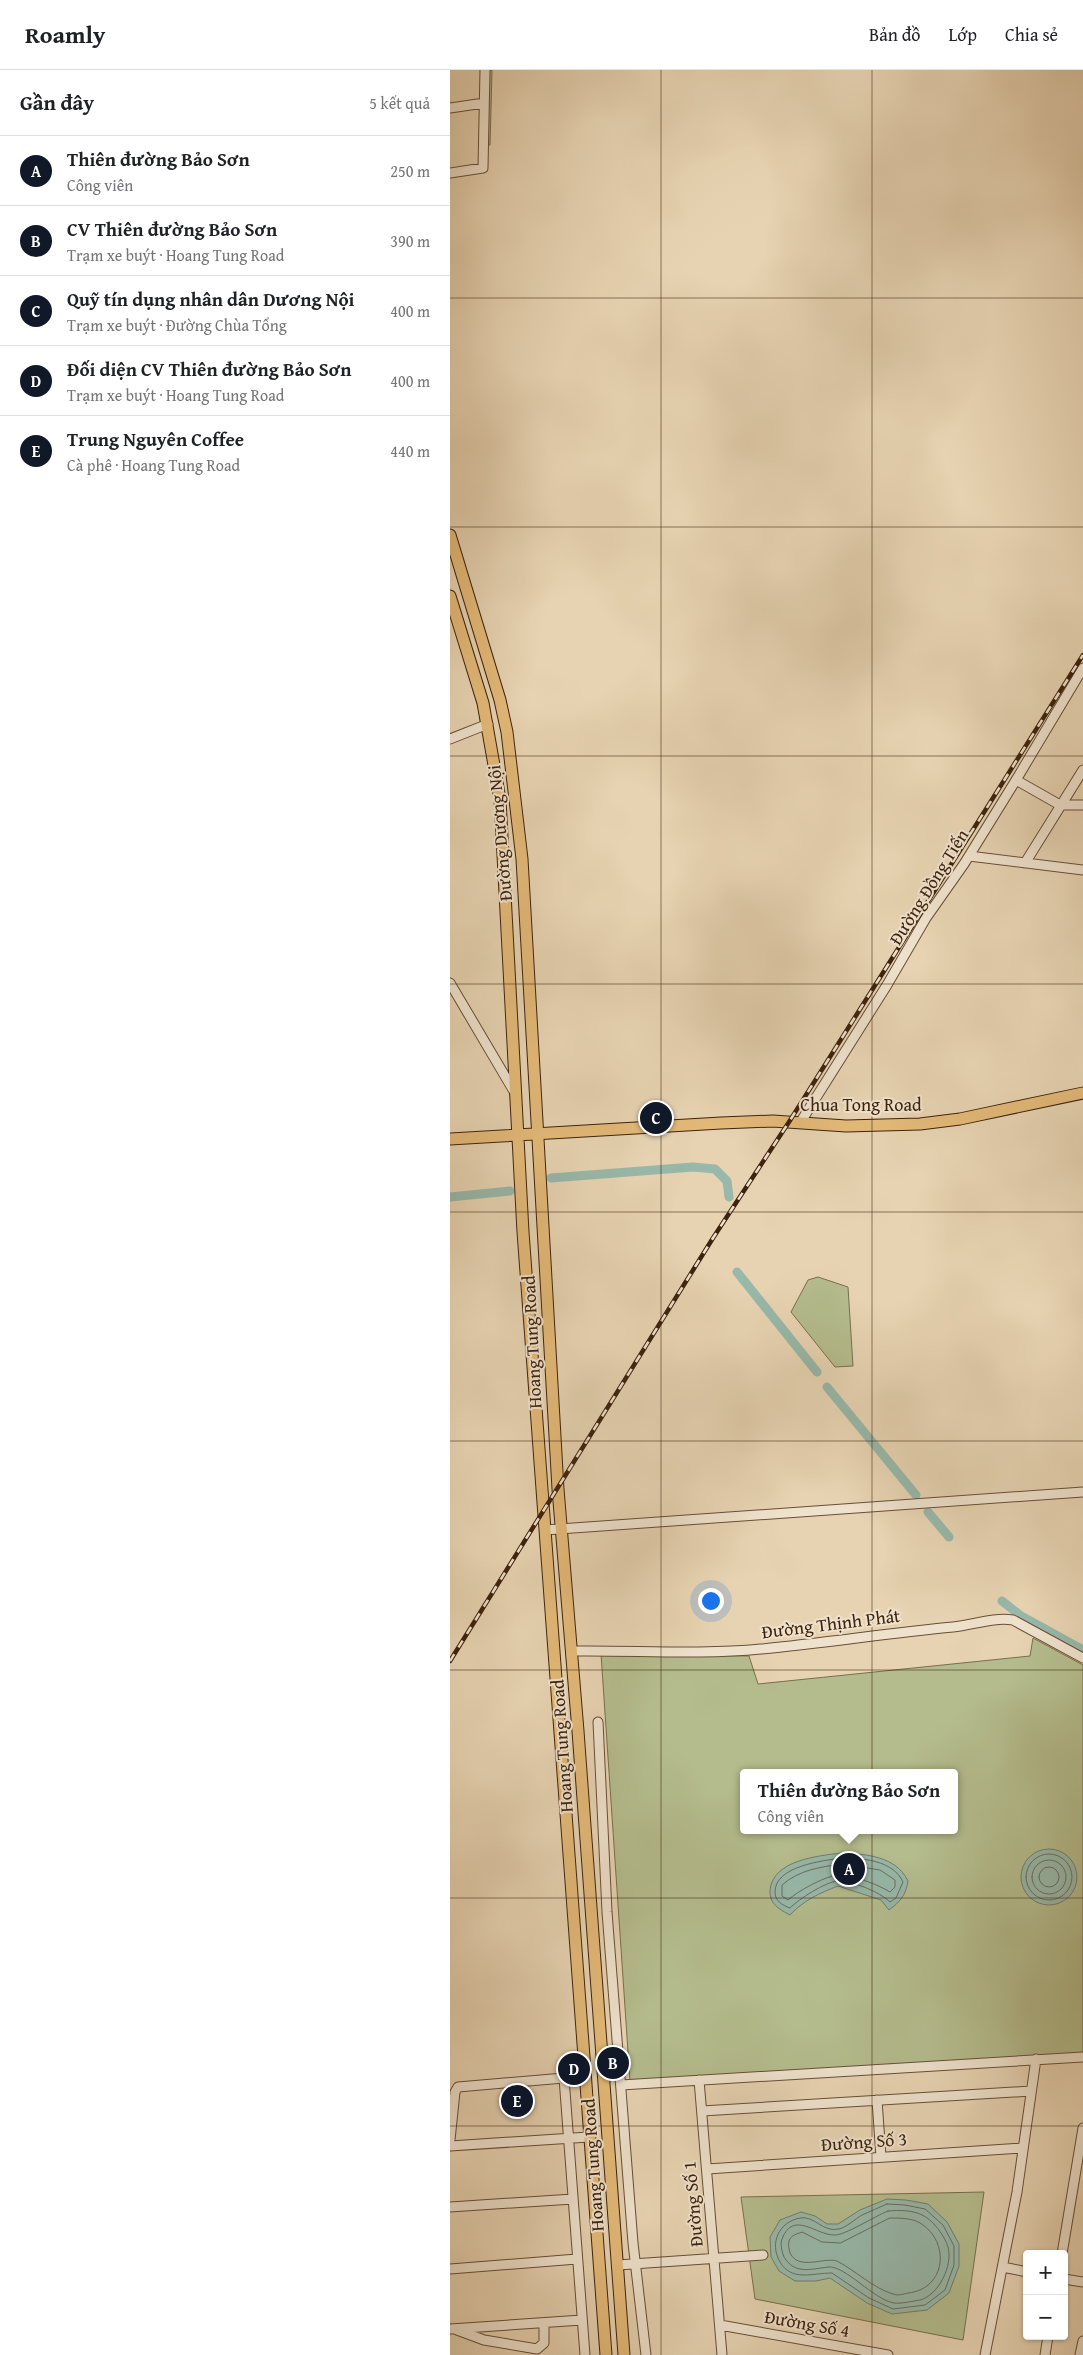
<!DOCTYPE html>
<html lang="vi">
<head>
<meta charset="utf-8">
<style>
  :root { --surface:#fff; --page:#f2f2f2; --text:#202124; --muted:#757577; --line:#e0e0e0; --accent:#111827 }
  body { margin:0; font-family:"Gentium Book Plus",serif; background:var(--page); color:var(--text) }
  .controls { position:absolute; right:15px; bottom:15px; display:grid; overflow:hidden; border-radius:5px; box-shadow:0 1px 4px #0004 }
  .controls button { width:45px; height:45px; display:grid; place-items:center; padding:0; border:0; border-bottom:1px solid var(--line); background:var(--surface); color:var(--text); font:25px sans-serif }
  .you { position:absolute; left:260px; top:1530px; width:18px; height:18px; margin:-12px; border:4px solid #fff; border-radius:50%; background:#1a73e8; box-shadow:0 0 0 8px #1a73e833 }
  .badge { display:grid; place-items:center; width:32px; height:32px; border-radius:50%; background:var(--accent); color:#fff; font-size:16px; font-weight:700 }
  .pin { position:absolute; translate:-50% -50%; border:2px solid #fff; box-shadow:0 1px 5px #0006 }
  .popup { position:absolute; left:290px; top:1699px; width:218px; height:65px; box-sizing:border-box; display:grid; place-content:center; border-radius:5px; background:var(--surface); filter:drop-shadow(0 1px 4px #0005); font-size:16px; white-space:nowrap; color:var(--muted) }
  .popup b { font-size:19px; color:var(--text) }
  .popup::after { content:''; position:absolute; left:50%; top:100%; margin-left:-10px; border:10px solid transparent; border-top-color:var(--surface) }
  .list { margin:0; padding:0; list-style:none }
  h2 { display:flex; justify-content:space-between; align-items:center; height:65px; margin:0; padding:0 20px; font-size:21px }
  h2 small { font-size:16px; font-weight:400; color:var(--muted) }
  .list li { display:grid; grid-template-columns:32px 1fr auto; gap:15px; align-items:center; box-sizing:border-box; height:70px; padding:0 20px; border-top:1px solid var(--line) }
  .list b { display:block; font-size:19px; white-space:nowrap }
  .list p { margin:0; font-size:16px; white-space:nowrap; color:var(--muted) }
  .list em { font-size:16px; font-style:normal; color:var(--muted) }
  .map { position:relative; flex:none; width:633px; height:2285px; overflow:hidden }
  header { display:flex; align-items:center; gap:30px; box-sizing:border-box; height:70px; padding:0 25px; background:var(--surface); border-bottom:1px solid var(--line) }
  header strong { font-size:24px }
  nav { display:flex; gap:28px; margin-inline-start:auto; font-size:18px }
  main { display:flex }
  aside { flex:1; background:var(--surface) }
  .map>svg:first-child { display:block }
  .green { fill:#b4bc8d; stroke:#786f4d; fill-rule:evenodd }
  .water { fill:#97b8aa; stroke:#737c6b }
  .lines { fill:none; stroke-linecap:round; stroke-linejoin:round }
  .shore { stroke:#6a6d5c; stroke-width:1 }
  .canal { stroke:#97b8aa; stroke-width:9 }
  .minor-casing { stroke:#684e36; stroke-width:11 }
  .major-casing { stroke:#3d220d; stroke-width:13 }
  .minor { stroke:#efe2cd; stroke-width:9 }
  .major { stroke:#e4ba79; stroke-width:11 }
  .rail-casing { stroke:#3d220d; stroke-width:4.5 }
  .rail { stroke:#efe2cd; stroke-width:2.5; stroke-dasharray:8; stroke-linecap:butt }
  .grid { fill:none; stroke:#3d220d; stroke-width:1; stroke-opacity:0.55 }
  .labels { text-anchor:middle; stroke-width:4; stroke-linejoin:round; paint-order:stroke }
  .street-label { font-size:18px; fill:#3d220d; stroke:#efe2cd }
</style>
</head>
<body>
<header>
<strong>Roamly</strong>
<nav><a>Bản đồ</a><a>Lớp</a><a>Chia sẻ</a></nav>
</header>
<main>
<aside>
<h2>Gần đây<small>5 kết quả</small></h2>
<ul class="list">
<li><span class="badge">A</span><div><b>Thiên đường Bảo Sơn</b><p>Công viên</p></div><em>250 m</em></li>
<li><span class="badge">B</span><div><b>CV Thiên đường Bảo Sơn</b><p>Trạm xe buýt · Hoang Tung Road</p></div><em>390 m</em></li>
<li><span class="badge">C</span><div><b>Quỹ tín dụng nhân dân Dương Nội</b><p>Trạm xe buýt · Đường Chùa Tổng</p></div><em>400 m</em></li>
<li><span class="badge">D</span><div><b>Đối diện CV Thiên đường Bảo Sơn</b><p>Trạm xe buýt · Hoang Tung Road</p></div><em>400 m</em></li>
<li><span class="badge">E</span><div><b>Trung Nguyên Coffee</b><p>Cà phê · Hoang Tung Road</p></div><em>440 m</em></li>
</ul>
</aside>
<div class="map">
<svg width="633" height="2285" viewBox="0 0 633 2285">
  <rect width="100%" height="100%" fill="#e7d3b2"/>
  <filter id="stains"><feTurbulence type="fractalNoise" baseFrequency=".004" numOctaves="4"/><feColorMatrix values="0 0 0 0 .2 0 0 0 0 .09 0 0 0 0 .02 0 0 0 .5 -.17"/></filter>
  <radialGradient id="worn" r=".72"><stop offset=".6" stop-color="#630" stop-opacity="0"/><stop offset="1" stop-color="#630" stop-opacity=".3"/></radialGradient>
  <path class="green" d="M36,0H42L40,75H34Z
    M368,1207L398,1217L403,1296L385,1297L341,1242L358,1210Z
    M583,1568L633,1595V1985L180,2011L151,1584L299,1586L308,1614L580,1586ZM294,1703H504V1760H294Z
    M534,2122L513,2270L305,2229L291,2127Z"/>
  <path class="water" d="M571 1807a28 28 0 1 1 56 0a28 28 0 1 1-56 0Z
    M391,1783C416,1784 446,1786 458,1811C456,1825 450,1832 439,1840L431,1830L388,1816C370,1823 354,1830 340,1845C329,1839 319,1834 320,1820C323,1790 368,1786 391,1783Z
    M437,2129L456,2130L478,2134L497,2152L509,2174V2196L499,2223L477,2240L442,2244L417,2233L380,2208L366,2211H345L329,2201L321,2187L320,2167L330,2150L351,2142L365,2146L377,2154H388L410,2140Z"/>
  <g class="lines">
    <path class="shore" d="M576 1807a23 23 0 1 1 46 0a23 23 0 1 1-46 0Z
      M391,1788C412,1788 443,1790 453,1812L446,1828L440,1832C430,1822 403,1811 388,1811C375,1812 349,1829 340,1838C332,1835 325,1831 325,1822C325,1796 372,1791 391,1788Z
      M582 1807a17 17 0 1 1 34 0a17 17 0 1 1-34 0Z
      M392,1794L430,1800L445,1810V1817L440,1822C429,1815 401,1804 388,1805C375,1806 348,1821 338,1830L332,1826V1815C349,1800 370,1797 392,1794Z
      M589 1807a10 10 0 1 1 20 0a10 10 0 1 1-20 0Z
      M437,2134L455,2135L475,2139L493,2155L504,2176V2195L495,2220L475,2235L443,2239L419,2228L382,2203C362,2203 342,2212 330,2192C319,2173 329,2152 350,2148C364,2145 373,2163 389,2159C397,2157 405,2149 412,2145C420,2141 429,2138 437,2134Z
      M438,2141C449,2140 462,2140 472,2145C482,2149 495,2166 498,2177C503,2195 489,2225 470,2230C463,2231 451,2234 444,2233C424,2230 395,2195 378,2197C361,2199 345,2205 334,2187C332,2182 330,2174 332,2169C343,2140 366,2165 384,2165C394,2166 425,2146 438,2141Z
      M440,2148C449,2148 462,2148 470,2153C501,2172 496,2219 458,2223C454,2224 448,2226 443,2224C423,2218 406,2201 387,2191C373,2187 349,2201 340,2183C339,2179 338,2174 339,2171C341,2165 347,2164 352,2162L372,2172L390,2173Z"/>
    <path class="canal" d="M101,1108L243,1097L265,1099L277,1111L279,1127
      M0,1127L60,1121
      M287,1202L367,1302
      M377,1317L466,1425
      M478,1442L499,1467
      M552,1531L571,1546L633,1580"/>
    <defs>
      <path id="minor" d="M0,38L34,33
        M0,103L33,98L35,0
        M0,669L38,654
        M566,710L610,735H633
        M519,786L633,800
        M575,793L633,700
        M0,913L65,1023
        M350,1053L437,915L476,848L514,794L566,710L633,598
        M95,1460L633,1422
        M122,1581C185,1580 248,1585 311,1579C375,1573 439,1563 503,1557C523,1555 543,1547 563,1550L633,1588
        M148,1652L157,1842L183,2173L196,2285
        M249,2010L272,2285
        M171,2015L633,1987
        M427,2030L431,2087
        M252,2041L581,2021
        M0,2070L5,2022L8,2017L114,2008L135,2285
        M0,2076L139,2067
        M257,2099L573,2078
        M0,2137L123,2129
        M612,2184L633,2058
        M168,2195L313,2185
        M553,2197L577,2202
        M0,2199L127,2189
        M614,2209L633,2212
        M270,2255L438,2285
        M0,2259L132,2250
        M7,2260L34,2270L87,2279L94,2273V2253
        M535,2285L567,2122L586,1989
        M595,2285L598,2266
        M630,2285L633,2271"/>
      <path id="major" d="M0,465L50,630L57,662L72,789L108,1419L128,1661L174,2285
        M0,526L33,633L50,729L73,1162L156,2285
        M0,1069L271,1053L323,1051L396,1056L470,1054L510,1049L633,1023"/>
    </defs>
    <use href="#minor" class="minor-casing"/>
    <use href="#major" class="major-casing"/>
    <use href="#minor" class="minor"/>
    <use href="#major" class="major"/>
    <defs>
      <path id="rail" d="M0,1591L263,1168L339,1052L633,585"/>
    </defs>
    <use href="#rail" class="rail-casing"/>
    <use href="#rail" class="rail"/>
  </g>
  <path class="grid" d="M211,0V2285M422,0V2285M0,228H633M0,457H633M0,686H633M0,914H633M0,1142H633M0,1371H633M0,1600H633M0,1828H633M0,2056H633"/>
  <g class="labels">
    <g class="street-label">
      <text transform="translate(50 763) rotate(-95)" y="6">Đường Dương Nội</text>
      <text transform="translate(479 817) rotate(-58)" y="6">Đường Đồng Tiến</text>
      <text x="411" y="1041">Chua Tong Road</text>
      <text transform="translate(82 1272) rotate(-93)" y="6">Hoang Tung Road</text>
      <text transform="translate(381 1554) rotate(-7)" y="6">Đường Thịnh Phát</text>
      <text transform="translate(112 1676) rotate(-94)" y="6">Hoang Tung Road</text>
      <text transform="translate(414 2072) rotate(-4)" y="6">Đường Số 3</text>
      <text transform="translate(143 2095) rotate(-94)" y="6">Hoang Tung Road</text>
      <text transform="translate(243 2134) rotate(-95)" y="6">Đường Số 1</text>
      <text transform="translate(357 2254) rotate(10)" y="6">Đường Số 4</text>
    </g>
  </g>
  <rect width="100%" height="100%" filter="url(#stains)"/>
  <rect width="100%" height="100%" fill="url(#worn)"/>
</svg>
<div class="controls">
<button>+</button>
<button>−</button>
</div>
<div class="you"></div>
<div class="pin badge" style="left:399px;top:1799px">A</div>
<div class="popup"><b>Thiên đường Bảo Sơn</b>Công viên</div>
<div class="pin badge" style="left:163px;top:1993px">B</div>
<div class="pin badge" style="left:206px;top:1048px">C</div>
<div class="pin badge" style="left:124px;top:1999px">D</div>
<div class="pin badge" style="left:67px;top:2031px">E</div>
</div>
</main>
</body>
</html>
